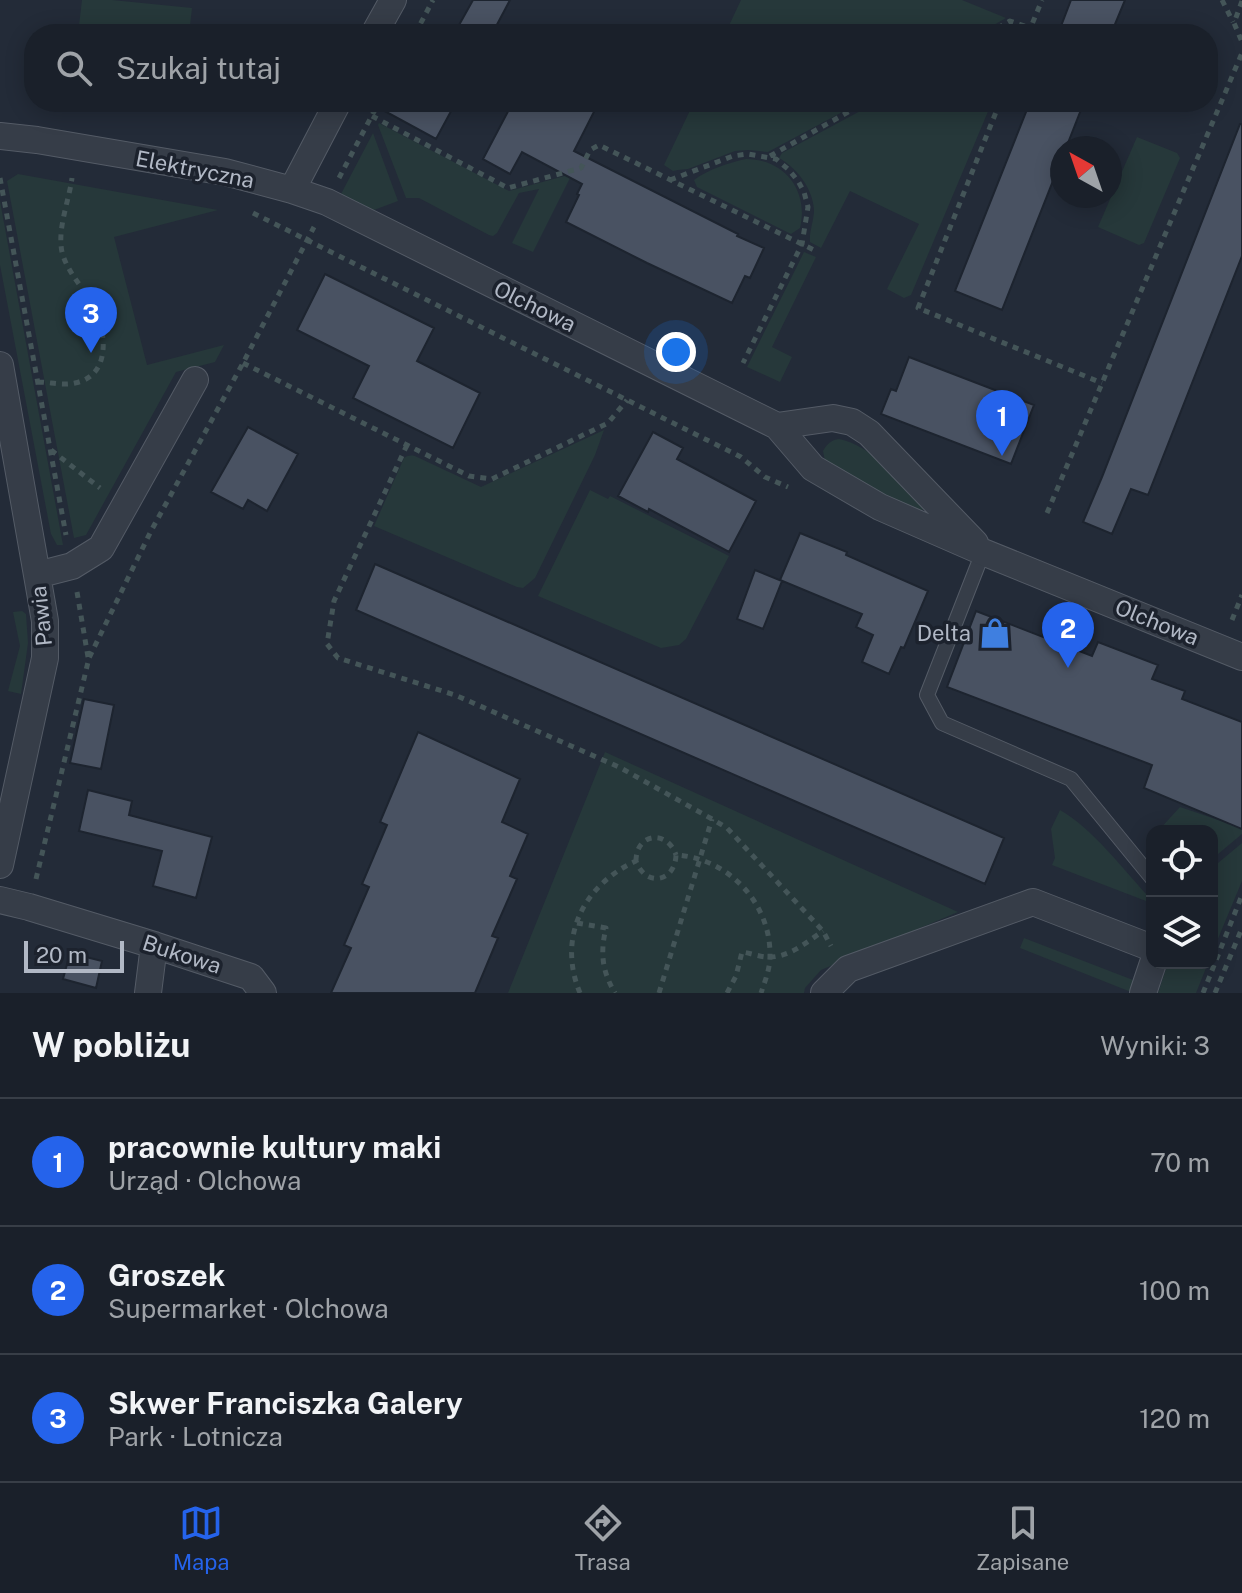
<!DOCTYPE html>
<html lang="pl">
<head>
<meta charset="utf-8">
<style>
  :root { --surface:#1a202a; --page:#272d36; --text:#f1f3f6; --muted:#9fa3a8; --line:#383e47; --accent:#2563eb }
  body { margin:0; font-family:"Public Sans",sans-serif; background:var(--page); color:var(--text) }
  .controls { position:absolute; right:24px; bottom:24px; display:grid; overflow:hidden; border-radius:16px; box-shadow:0 4px 20px #0003 }
  .controls button { width:72px; height:72px; display:grid; place-items:center; padding:0; border:0; border-bottom:2px solid var(--line); background:var(--surface); color:var(--text); font:40px sans-serif }
  .compass { position:absolute; left:1050px; top:136px; width:72px; height:72px; border-radius:50%; background:var(--surface); box-shadow:0 4px 20px #0003; rotate:320deg }
  .scale { position:absolute; left:24px; bottom:20px; width:100px; box-sizing:border-box; padding-left:8px; border:4px solid #b1b8c5; border-top:0; font-size:22px; line-height:28px; white-space:nowrap; color:#b1b8c5; -webkit-text-stroke:6px #1c222d; paint-order:stroke }
  .you { position:absolute; left:676px; top:352px; width:28px; height:28px; margin:-20px; border:6px solid #fff; border-radius:50%; background:#1a73e8; box-shadow:0 0 0 12px #1a73e833 }
  .badge { display:grid; place-items:center; width:52px; height:52px; border-radius:50%; background:var(--accent); color:#fff; font-size:26px; font-weight:700 }
  .pin { position:absolute; translate:-50% -66px; filter:drop-shadow(0 2px 4px #0008) }
  .pin::after { content:''; position:absolute; top:42px; width:28px; height:24px; background:inherit; clip-path:polygon(0 0,100% 0,50% 100%) }
  .list { margin:0; padding:0; list-style:none }
  h2 { display:flex; justify-content:space-between; align-items:center; height:104px; margin:0; padding:0 32px; font-size:34px }
  h2 small { font-size:26px; font-weight:400; color:var(--muted) }
  .list li { display:grid; grid-template-columns:52px 1fr auto; gap:24px; align-items:center; box-sizing:border-box; height:128px; padding:0 32px; border-top:2px solid var(--line) }
  .list b { display:block; font-size:30px; white-space:nowrap }
  .list p { margin:0; font-size:26px; white-space:nowrap; color:var(--muted) }
  .list em { font-size:26px; font-style:normal; color:var(--muted) }
  .icon { flex:none; width:44px; height:44px; fill:none; stroke:currentColor; stroke-width:2; stroke-linecap:round; stroke-linejoin:round }
  .map { position:relative; flex:none; width:1242px; height:993px; overflow:hidden }
  .search { position:absolute; background:var(--surface); box-shadow:0 4px 20px #0003; left:24px; right:24px; top:24px; height:88px; display:flex; align-items:center; gap:20px; box-sizing:border-box; padding:0 28px; border-radius:32px; color:var(--muted); font-size:30px }
  .sheet { height:488px; background:var(--surface) }
  nav { display:flex; justify-content:space-around; align-items:center; box-sizing:border-box; height:112px; border-top:2px solid var(--line); background:var(--surface); font-size:22px; color:var(--muted) }
  nav a { display:grid; justify-items:center; gap:4px }
  nav .on { color:var(--accent) }
  .map>svg:first-child { display:block }
  .green { fill:#26383a }
  .building { fill:#495262; stroke:#1d242f; stroke-width:2 }
  .lines { fill:none; stroke-linecap:round; stroke-linejoin:round }
  .lane-casing { stroke:#545b66; stroke-width:16 }
  .street-casing { stroke:#545b66; stroke-width:28 }
  .path { stroke:#445558; stroke-width:5; stroke-dasharray:6 6; stroke-linecap:butt }
  .lane { stroke:#363d48; stroke-width:14 }
  .street { stroke:#363d48; stroke-width:26 }
  .labels { text-anchor:middle; stroke-width:7; stroke-linejoin:round; paint-order:stroke }
  .street-label { font-size:22px; fill:#b1b8c5; stroke:#1c222d }
  .poi-label { font-size:22px; fill:#b1b8c5; stroke:#1c222d; text-anchor:end }
</style>
</head>
<body>
<div class="map">
<svg width="1242" height="993" viewBox="0 0 1242 993">
  <rect width="100%" height="100%" fill="#232b38"/>
  <path class="green" d="M82,0H112L192,8L189,34H78Z
    M741,0H962L1006,18L978,34H725Z
    M694,102H848L844,104L846,110L768,152L748,150L735,151L688,169L678,170L673,171L664,165Z
    M877,102H992L911,295L904,298L887,289L919,224L850,191L821,248L810,242C809,231 814,221 814,210C813,189 797,168 779,158L782,153Z
    M379,123L509,191L572,174L533,252L512,243L539,189L519,193L497,233L493,236L489,235L419,198H406L378,125Z
    M373,133L398,201L374,210L341,194Z
    M1137,137L1177,153L1180,158L1144,243L1139,245L1098,227Z
    M746,159C785,159 809,191 800,228L791,234L697,187L694,180C709,169 728,163 746,159Z
    M18,174L218,210L114,237L147,365L224,345L215,362L176,372L86,535L74,538L7,181Z
    M0,201L63,545H57L51,534L0,265Z
    M804,252L816,257L772,347L792,357L780,382L747,367Z
    M604,430L595,455L535,578L523,588L517,587L374,526L404,458C409,455 412,455 417,457L481,487Z
    M839,439C871,445 899,480 922,502L923,509L920,514H915L825,461L823,451C827,444 831,440 839,439Z
    M590,490L608,499L610,496L729,556L686,639L679,645L661,648L538,596Z
    M22,611L26,614L28,643L21,694L8,691L20,646L13,612Z
    M605,752L958,912L821,970L805,988L804,993H508Z
    M1180,807L1242,828V834L1212,859V831H1158Z
    M1060,810C1093,829 1122,868 1148,896L1146,901L1052,865L1055,858L1051,829Z
    M1242,843V881L1212,953V868Z
    M1024,938L1133,980L1131,992L1020,948Z
    M1168,963H1208L1196,993H1158Z"/>
  <path class="building" d="M473,0H510L492,34H454Z
    M1071,0H1125L1111,34H1058Z
    M368,102H456L436,139Z
    M513,102H599L574,151L738,234L737,236L764,248L750,278L745,276L732,303L647,263L566,222L579,195L577,194L582,184L522,152L510,174L483,159Z
    M1030,102H1084L1066,148H1062V158L1002,310L955,291Z
    M1240,124H1242V256L1148,495L1131,489L1112,534L1083,522L1102,477Z
    M325,274L434,328L417,361L480,393L453,448L353,398L369,366L297,330Z
    M909,357L1034,405L1011,464L881,414L891,389L896,391Z
    M248,427L298,454L267,511L248,500L243,509L211,492Z
    M653,432L683,448L677,459L756,501L729,552L649,509L648,512L618,496Z
    M800,533L847,552L846,555L928,591L904,648L901,647L889,674L862,662L873,635L856,627L862,614L780,580Z
    M375,564L1004,838L985,884L356,610Z
    M755,570L782,581L763,629L737,619Z
    M976,611L1092,656L1098,642L1158,665L1152,679L1185,691L1182,699L1242,722V829L1144,788L1152,765L947,687Z
    M84,699L114,705L101,769L70,763Z
    M418,732L520,779L502,822L528,834L510,876L517,879L492,936L498,938L475,993H331L351,948L344,945L369,887L362,884L387,825L380,822Z
    M88,790L132,801L129,815L212,837L196,898L153,886L162,851L79,831Z
    M70,953L102,961L96,988L63,979Z"/>
  <g class="lines">
    <defs>
      <path id="lane" d="M983,552L927,695L942,723L1071,779L1152,878"/>
      <path id="street" d="M374,34L393,0
        M0,136L37,140L225,172L292,190L338,102
        M292,190L327,202L777,426L813,468L880,507L983,552L1242,657
        M0,365L37,575
        M777,426L833,418L852,422L869,433L975,543
        M0,865L45,658V621L37,575L72,566L101,548L195,380
        M0,900L29,907L154,945L251,977L263,993
        M148,993L154,945
        M824,993L848,969L1033,902L1152,948
        M1143,993L1153,963"/>
    </defs>
    <use href="#lane" class="lane-casing"/>
    <use href="#street" class="street-casing"/>
    <path class="path" d="M1222,0L1233,22
      M1242,1L1234,23L1242,42
      M415,34L433,0
      M987,34L1010,21L1030,28
      M1028,34L1042,0
      M1000,102L918,308L1102,383
      M372,116L508,188L581,168L590,150L599,145L818,252
      M770,156L866,102
      M0,178L66,535
      M339,178L379,102
      M670,180L733,156L748,154L776,159L789,170L798,181L804,192L808,207L802,244L743,363
      M253,213L741,457L765,477L788,487
      M243,363L469,476L492,479L608,423L627,400
      M38,382C50,382 63,386 75,383C114,375 106,326 90,300C80,284 67,271 62,252C57,229 69,201 72,178
      M407,445L334,601L327,644L338,658L455,695L619,767L712,819L727,828L823,931L831,946
      M51,450L100,488
      M1047,513L1242,53
      M77,592L88,657
      M1232,620L1242,595
      M636,861C636,833 667,829 676,855
      M36,879L89,658L151,531L243,363L314,227
      M577,923L606,928C600,953 602,971 615,993
      M580,993C557,938 583,885 636,861C645,887 675,883 676,855C728,858 771,903 770,956C770,969 765,981 761,993
      M659,993L712,819
      M727,993L736,976L742,952C750,953 760,957 768,957C788,958 807,942 823,931
      M1203,993L1242,895
      M1215,993L1242,928"/>
    <use href="#lane" class="lane"/>
    <use href="#street" class="street"/>
  </g>
  <defs>
    <symbol id="shop-bare" viewBox="-9 -9 18 18"><path d="M-5-2.5h2.3a2.7 3.5 0 0 1 5.4 0H5L5.5 6h-11ZM-1.5-2.5h3a1.5 2.3 0 0 0-3 0Z" fill="#3f7fe0" stroke="#1c222d" stroke-width="2.5" paint-order="stroke"/></symbol>
  </defs>
  <g fill-rule="evenodd">
    <use href="#shop-bare" x="973" y="611" width="44" height="44"/>
  </g>
  <g class="labels">
    <g class="street-label">
      <text transform="translate(195 169) rotate(11)" y="8">Elektryczna</text>
      <text transform="translate(535 306) rotate(26)" y="8">Olchowa</text>
      <text transform="translate(41 616) rotate(-96)" y="8">Pawia</text>
      <text transform="translate(1157 622) rotate(22)" y="8">Olchowa</text>
      <text transform="translate(182 954) rotate(18)" y="8">Bukowa</text>
    </g>
    <g class="poi-label">
      <text x="971" y="641">Delta</text>
    </g>
  </g>
</svg>
<div class="controls">
<button><svg class="icon" aria-label="locate" viewBox="0 0 24 24"><circle cx="12" cy="12" r="6"/><path d="M12 2v4M12 18v4M2 12h4M18 12h4"/></svg></button>
<button><svg class="icon" aria-label="layers" viewBox="0 0 24 24"><path d="M12 4l9 5-9 5-9-5zM3 14l9 5 9-5"/></svg></button>
</div>
<svg class="compass" viewBox="-18 -18 36 36"><path d="M0-13l5 13h-10z" fill="#e53935"/><path d="M0 13l5-13h-10z" fill="#9fa3a8"/></svg>
<div class="scale">20 m</div>
<div class="you"></div>
<div class="pin badge" style="left:1002px;top:456px">1</div>
<div class="pin badge" style="left:1068px;top:668px">2</div>
<div class="pin badge" style="left:91px;top:353px">3</div>
<div class="search"><svg class="icon" aria-label="search" viewBox="0 0 24 24"><circle cx="10" cy="10" r="6"/><path d="M15 15l6 6"/></svg>Szukaj tutaj</div>
</div>
<section class="sheet">
<h2>W pobliżu<small>Wyniki: 3</small></h2>
<ul class="list">
<li><span class="badge">1</span><div><b>pracownie kultury maki</b><p>Urząd · Olchowa</p></div><em>70 m</em></li>
<li><span class="badge">2</span><div><b>Groszek</b><p>Supermarket · Olchowa</p></div><em>100 m</em></li>
<li><span class="badge">3</span><div><b>Skwer Franciszka Galery</b><p>Park · Lotnicza</p></div><em>120 m</em></li>
</ul>
</section>
<nav>
<a class="on"><svg class="icon" aria-label="map" viewBox="0 0 24 24"><path d="M3 6l6-2 6 2 6-2v14l-6 2-6-2-6 2zM9 4v14M15 6v14"/></svg>Mapa</a>
<a><svg class="icon" aria-label="directions" viewBox="0 0 24 24"><path d="M12 3l9 9-9 9-9-9zM9 14v-3h6M13 9l2 2-2 2"/></svg>Trasa</a>
<a><svg class="icon" aria-label="saved" viewBox="0 0 24 24"><path d="M7 4h10v16l-5-4-5 4z"/></svg>Zapisane</a>
</nav>
</body>
</html>
